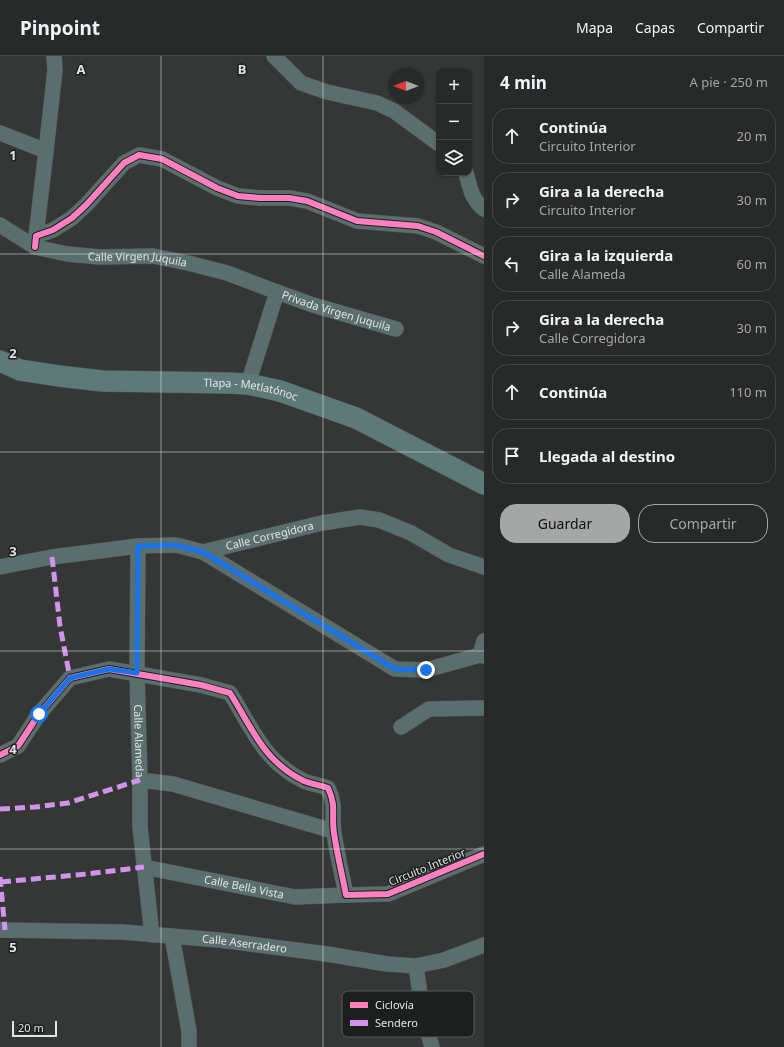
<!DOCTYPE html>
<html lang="es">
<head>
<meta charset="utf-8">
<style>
  :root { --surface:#282929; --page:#343535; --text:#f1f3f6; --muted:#a5a6a8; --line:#444546; --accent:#a5a7a7 }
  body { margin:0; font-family:"Noto Sans",sans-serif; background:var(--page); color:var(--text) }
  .controls { position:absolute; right:12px; top:12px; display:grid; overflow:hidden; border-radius:8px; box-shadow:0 1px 3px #0004 }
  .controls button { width:36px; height:36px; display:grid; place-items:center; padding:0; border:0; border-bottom:1px solid var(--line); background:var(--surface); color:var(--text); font:20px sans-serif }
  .compass { position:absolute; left:388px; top:12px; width:36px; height:36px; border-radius:50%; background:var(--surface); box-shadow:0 1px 3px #0004; rotate:270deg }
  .scale { position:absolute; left:12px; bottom:10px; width:45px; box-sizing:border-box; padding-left:4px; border:2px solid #e1e4e3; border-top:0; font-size:11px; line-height:14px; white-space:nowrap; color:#e1e4e3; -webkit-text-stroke:3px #1d1f1f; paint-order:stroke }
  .stop { position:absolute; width:12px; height:12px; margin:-9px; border:3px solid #1a73e8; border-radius:50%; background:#fff }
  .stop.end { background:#1a73e8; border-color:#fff; box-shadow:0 1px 4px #0008 }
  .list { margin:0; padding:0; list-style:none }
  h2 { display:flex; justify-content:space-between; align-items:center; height:52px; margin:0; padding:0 16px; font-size:17px }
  h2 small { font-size:13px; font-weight:400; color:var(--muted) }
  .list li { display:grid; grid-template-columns:26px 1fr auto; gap:12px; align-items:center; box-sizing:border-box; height:56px; margin:0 8px 8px; padding:0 8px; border:1px solid var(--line); border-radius:16px }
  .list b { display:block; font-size:15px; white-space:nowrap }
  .list p { margin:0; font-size:13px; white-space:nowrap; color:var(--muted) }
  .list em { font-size:13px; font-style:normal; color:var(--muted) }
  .actions { display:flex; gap:8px; padding:12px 16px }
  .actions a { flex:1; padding:9px 0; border:1px solid var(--accent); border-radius:16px; text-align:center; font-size:14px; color:var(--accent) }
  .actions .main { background:var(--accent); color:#111 }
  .icon { flex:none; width:22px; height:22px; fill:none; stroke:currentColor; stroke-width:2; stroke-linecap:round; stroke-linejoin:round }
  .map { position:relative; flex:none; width:484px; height:991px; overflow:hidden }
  header { display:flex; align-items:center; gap:24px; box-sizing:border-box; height:56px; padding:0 20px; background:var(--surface); border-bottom:1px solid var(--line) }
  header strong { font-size:19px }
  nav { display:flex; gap:22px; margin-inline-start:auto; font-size:14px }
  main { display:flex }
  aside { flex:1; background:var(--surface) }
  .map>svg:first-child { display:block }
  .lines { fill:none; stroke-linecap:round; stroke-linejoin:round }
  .minor-casing { stroke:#515353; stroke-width:16 }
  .secondary-casing { stroke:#515353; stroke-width:22 }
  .minor { stroke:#5a6f6d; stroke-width:15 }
  .secondary { stroke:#5e7a78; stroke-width:21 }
  .quiet { stroke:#d193ec; stroke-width:5; stroke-dasharray:10 5; stroke-linecap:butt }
  .cycleway-casing { stroke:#1d1f1f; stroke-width:8 }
  .cycleway { stroke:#ff80c0; stroke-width:6 }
  .route { stroke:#1a73e8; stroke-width:5 }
  .grid { fill:none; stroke:#e1e4e3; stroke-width:1; stroke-opacity:0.55 }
  .labels { text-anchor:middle; stroke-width:3; stroke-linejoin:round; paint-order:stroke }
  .street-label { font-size:11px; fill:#e1e4e3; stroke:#1d1f1f }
  .key { fill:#1d1f1f; stroke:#585a5a; stroke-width:1 }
  .key-label { font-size:11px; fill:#e1e4e3 }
  .grid-label { font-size:13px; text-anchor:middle; font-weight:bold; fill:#e1e4e3; stroke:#1d1f1f; stroke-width:3; stroke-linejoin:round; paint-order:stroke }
</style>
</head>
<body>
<header>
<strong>Pinpoint</strong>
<nav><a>Mapa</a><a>Capas</a><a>Compartir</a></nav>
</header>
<main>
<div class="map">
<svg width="484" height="991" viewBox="0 0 484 991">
  <rect width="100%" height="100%" fill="#353737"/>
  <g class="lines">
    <defs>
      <g id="minor">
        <path d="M274,0L301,27L327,36L377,47L394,55L439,88"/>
        <path d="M0,77L46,95L55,14L54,0"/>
        <path d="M466,117C470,132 472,144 484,153"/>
        <path id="s1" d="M0,169L35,191L67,198L100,201L153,200L188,207L227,217L277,236L313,249L396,273"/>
        <path d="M36,180L46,95"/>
        <path d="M35,191L36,180L53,174L72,162L86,149L124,107L139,99L162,103L217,132L238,140L260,142H289L307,145L357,165L418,170L436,176L484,200"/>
        <path d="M248,328L277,236"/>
        <path id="s2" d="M138,490L137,617L140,724V771L152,879"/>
        <path d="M203,496L395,613L426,614L480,599L484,600"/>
        <path id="s3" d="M0,511L52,501L138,490L176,489L203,496L322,467L360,461L379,464L411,477L449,499L484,511"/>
        <path d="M480,599L484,585"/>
        <path d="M401,671L429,653L484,652"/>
        <path d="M0,699L18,690L39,658L70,622L109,613L201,629L230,637C252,672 264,706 304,725C311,728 320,729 328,732C337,751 331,759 334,777C337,798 342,818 346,839L388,838L484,798"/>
        <path d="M140,724L173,728L333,775"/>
        <path id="s4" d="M144,811L295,841L346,839"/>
        <path id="s5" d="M0,874L122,876L219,884L327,898L387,908L416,910L444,904L484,889"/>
        <path d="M172,880L189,975V991"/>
        <path d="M416,910L423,960L432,991"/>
      </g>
      <g id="secondary">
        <path id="s6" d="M0,305L20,314L59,320L102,325L227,327L248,328L280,335L356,362L484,428"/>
      </g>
    </defs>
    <use href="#minor" class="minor-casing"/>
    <use href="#secondary" class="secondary-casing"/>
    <use href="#minor" class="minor"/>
    <use href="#secondary" class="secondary"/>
    <path class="quiet" d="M52,501L60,570L70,622
      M0,753L35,751L68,747L140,724
      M0,821L5,874
      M1,826L87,818L144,811"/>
    <defs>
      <path id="cycleway" d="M35,191L36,180L53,174L72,162L86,149L124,107L139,99L162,103L217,132L238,140L260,142H289L307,145L357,165L418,170L436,176L484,200
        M0,699L18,690L39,658L70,622L109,613L201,629L230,637C252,672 264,706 304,725C311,728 320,729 328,732C337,751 331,759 334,777C337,798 342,818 346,839L388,838L484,798"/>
    </defs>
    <use href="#cycleway" class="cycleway-casing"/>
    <use href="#cycleway" class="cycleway"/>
  </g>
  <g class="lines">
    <path class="route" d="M39,658L70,622L109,613L137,617L138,490L176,489L203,496L395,613L426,614"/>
  </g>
  <path class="grid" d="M161,0V991M323,0V991M0,198H484M0,396H484M0,595H484M0,793H484"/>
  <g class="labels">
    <g class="street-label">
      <text dy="4" stroke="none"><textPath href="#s1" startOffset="145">Calle Virgen Juquila</textPath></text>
      <text dy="4" stroke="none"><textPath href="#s1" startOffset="352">Privada Virgen Juquila</textPath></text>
      <text dy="4" stroke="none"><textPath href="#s6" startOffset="254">Tlapa - Metlatónoc</textPath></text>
      <text dy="4" stroke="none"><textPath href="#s3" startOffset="274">Calle Corregidora</textPath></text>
      <text dy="4" stroke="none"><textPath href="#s2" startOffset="195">Calle Alameda</textPath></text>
      <text transform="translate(427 811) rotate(-22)" y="4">Circuito Interior</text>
      <text dy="4" stroke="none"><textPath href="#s4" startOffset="102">Calle Bella Vista</textPath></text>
      <text dy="4" stroke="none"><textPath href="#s5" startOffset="245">Calle Aserradero</textPath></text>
    </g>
  </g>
  <rect x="342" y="935" width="132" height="46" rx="6" class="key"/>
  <rect x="350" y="946" width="18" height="6" fill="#ff80c0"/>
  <rect x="350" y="964" width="18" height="6" fill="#d193ec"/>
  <g class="key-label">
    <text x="375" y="953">Ciclovía</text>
    <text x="375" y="971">Sendero</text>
  </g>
  <g class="grid-label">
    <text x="81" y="18">A</text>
    <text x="242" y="18">B</text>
    <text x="13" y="104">1</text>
    <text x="13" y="302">2</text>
    <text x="13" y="500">3</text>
    <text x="13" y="698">4</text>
    <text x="13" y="896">5</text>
  </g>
</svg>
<div class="controls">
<button>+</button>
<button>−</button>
<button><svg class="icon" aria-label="layers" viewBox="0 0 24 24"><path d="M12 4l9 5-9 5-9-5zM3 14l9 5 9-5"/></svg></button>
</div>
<svg class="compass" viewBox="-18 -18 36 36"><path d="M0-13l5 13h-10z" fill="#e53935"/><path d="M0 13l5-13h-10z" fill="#a5a6a8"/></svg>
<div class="scale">20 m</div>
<div class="stop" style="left:39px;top:658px"></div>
<div class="stop end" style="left:426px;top:614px"></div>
</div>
<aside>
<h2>4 min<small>A pie · 250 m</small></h2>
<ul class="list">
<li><svg class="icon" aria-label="ahead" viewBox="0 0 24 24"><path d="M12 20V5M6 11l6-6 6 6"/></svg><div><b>Continúa</b><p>Circuito Interior</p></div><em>20 m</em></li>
<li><svg class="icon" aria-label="right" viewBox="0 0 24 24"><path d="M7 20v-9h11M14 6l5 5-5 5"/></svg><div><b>Gira a la derecha</b><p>Circuito Interior</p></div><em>30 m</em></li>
<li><svg class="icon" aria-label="left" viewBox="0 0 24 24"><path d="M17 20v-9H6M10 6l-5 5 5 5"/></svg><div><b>Gira a la izquierda</b><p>Calle Alameda</p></div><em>60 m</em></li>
<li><svg class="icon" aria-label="right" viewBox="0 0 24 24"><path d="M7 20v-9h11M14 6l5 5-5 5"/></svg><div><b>Gira a la derecha</b><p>Calle Corregidora</p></div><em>30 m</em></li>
<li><svg class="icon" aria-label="ahead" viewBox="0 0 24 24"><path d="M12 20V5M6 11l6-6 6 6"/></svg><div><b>Continúa</b></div><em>110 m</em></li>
<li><svg class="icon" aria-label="arrive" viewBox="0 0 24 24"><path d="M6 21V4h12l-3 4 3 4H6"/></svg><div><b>Llegada al destino</b></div></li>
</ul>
<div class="actions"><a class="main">Guardar</a><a>Compartir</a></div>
</aside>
</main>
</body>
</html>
